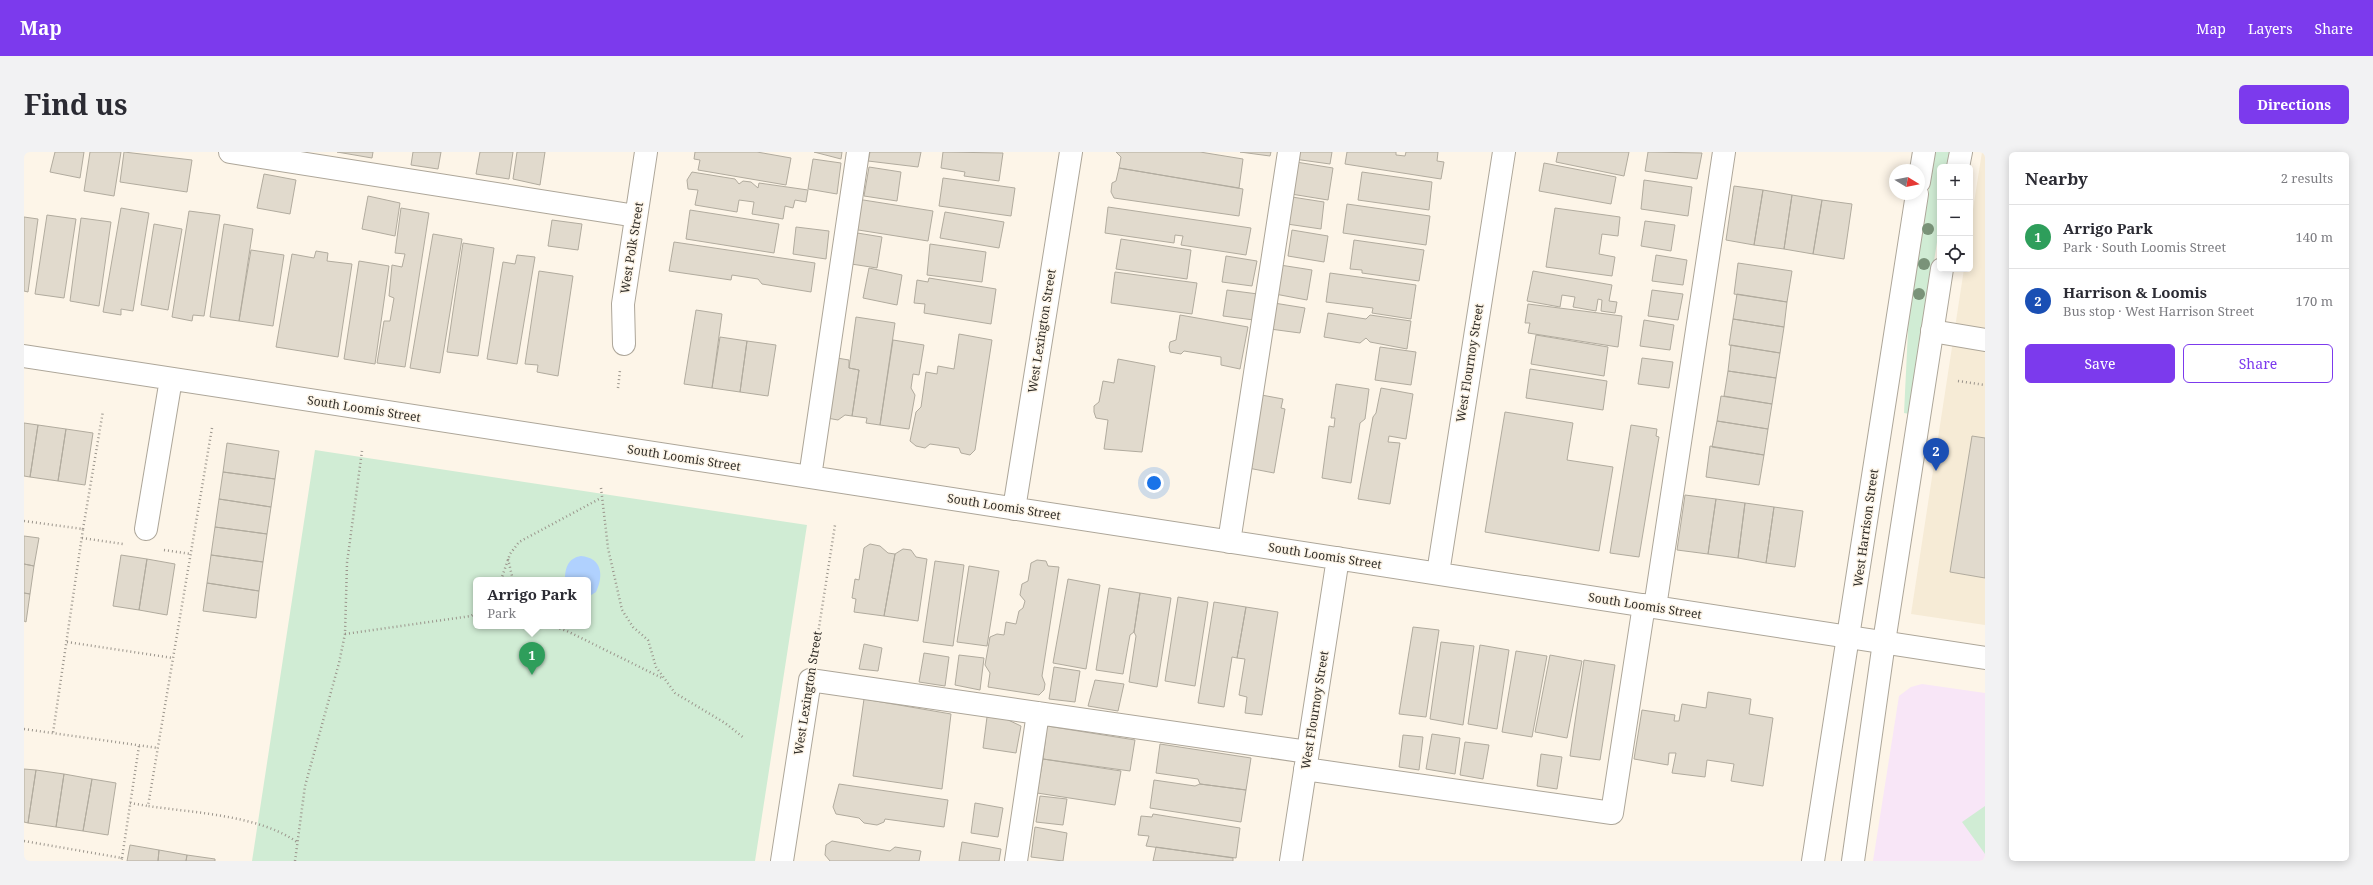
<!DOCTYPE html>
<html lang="en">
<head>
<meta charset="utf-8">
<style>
  :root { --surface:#fff; --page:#f2f2f3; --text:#2b2b33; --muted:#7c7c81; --line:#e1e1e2; --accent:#7c3aed }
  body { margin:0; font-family:"Noto Serif",serif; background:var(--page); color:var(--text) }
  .controls { position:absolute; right:12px; top:12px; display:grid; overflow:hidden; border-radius:6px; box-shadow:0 2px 10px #0003 }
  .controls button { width:36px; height:36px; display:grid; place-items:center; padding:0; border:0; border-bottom:1px solid var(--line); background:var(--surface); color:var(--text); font:20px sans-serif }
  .compass { position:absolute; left:1865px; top:12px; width:36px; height:36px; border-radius:50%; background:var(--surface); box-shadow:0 2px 10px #0003; rotate:100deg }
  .you { position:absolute; left:1130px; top:331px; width:14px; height:14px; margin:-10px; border:3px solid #fff; border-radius:50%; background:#1a73e8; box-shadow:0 0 0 6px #1a73e833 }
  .badge { display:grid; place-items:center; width:26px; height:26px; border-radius:50%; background:var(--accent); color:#fff; font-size:13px; font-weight:700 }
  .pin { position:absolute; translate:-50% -33px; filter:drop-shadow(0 1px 2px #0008) }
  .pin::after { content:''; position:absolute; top:21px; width:14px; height:12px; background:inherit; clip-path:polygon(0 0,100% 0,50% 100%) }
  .popup { position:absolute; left:449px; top:425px; width:118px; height:52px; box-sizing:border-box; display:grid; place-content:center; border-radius:6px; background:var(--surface); filter:drop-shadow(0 1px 3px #0005); font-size:13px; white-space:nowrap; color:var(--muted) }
  .popup b { font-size:15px; color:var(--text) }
  .popup::after { content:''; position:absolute; left:50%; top:100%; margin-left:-8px; border:8px solid transparent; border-top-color:var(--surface) }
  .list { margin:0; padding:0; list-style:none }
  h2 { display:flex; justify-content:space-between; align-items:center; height:52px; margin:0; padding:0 16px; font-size:17px }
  h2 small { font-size:13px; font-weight:400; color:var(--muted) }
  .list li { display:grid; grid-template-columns:26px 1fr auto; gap:12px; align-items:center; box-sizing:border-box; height:64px; padding:0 16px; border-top:1px solid var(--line) }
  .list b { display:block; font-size:15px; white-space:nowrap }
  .list p { margin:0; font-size:13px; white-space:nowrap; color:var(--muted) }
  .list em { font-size:13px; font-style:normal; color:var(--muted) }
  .actions { display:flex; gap:8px; padding:12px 16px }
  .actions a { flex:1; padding:9px 0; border:1px solid var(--accent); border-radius:6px; text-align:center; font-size:14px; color:var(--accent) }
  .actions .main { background:var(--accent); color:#fff }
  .icon { flex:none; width:22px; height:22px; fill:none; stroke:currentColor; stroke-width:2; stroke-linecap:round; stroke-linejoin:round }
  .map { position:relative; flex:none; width:1961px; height:709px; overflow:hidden; border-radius:6px }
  header { display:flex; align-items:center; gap:24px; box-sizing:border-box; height:56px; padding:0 20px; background:var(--accent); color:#fff }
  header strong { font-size:19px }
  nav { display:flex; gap:22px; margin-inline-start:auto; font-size:14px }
  .intro { display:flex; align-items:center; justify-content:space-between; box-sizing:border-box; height:96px; padding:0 24px }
  h1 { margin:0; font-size:28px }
  .button { padding:10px 18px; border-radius:6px; background:var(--accent); color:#fff; font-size:14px; font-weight:700 }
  main { display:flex; gap:24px; padding:0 24px }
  aside { flex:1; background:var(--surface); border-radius:6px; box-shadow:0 2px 10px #0003 }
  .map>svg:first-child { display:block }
  .built { fill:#f6ebd6 }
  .education { fill:#f8e6f7 }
  .green { fill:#d0ecd4; fill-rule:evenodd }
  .water { fill:#b0d1fe }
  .building { fill:#e1dacd; stroke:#b1ab9e }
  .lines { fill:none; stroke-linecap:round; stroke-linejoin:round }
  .minor-casing { stroke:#ada699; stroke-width:24 }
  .major-casing { stroke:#ada699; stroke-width:24 }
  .path { stroke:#9b958c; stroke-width:2.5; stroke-dasharray:1 3; stroke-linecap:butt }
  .minor { stroke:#fff; stroke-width:22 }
  .major { stroke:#fff; stroke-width:22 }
  .tree { fill:#7a9379 }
  .labels { text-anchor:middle; stroke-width:3; stroke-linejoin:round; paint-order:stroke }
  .street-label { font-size:12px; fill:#302d28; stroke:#fdf5e8 }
</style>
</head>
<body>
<header>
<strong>Map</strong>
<nav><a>Map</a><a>Layers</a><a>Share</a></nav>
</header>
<div class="intro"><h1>Find us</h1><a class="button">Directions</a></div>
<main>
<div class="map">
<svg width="1961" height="709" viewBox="0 0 1961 709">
  <rect width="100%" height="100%" fill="#fdf5e8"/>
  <path class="built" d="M1958,0H1961V473L1887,462L1940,117H1946V76Z"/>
  <path class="education" d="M1898,532L1961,541V709H1849L1875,544L1887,535Z"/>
  <path class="green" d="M1911,0H1927L1925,15H1916V71L1886,262L1880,261L1885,158Z
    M291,298L783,373L731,709H228ZM452,428H564V474H452Z
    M1961,654V702L1938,670Z"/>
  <path class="water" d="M557,404C578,406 580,423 572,440L564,445V428H541C541,416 544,406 557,404Z"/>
  <path class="building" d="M31,0H60L56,26L26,20Z
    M66,0H97L90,44L60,39Z
    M100,0L168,8L163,40L96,30Z
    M313,0H349L348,6Z
    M389,0H417L414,17L387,13Z
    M456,0H489L485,27L452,22Z
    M493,0H521L516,33L489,27Z
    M671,0H733L767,6L762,33L674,18L676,8L670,7Z
    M790,0H818L817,7Z
    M846,0H897L894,15L844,9Z
    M919,0L979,1L975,29L940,24L941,20L917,16Z
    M1092,0H1176L1219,7L1215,36L1095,16L1097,5Z
    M1216,0H1247L1246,4Z
    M1271,0H1308L1306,12L1270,7Z
    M1323,0H1372V3L1381,4L1382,0H1414L1413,9L1420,10L1417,27L1321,12Z
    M1534,0H1605L1600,24L1532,10Z
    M1624,0L1678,1L1673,27L1621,19Z
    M789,7L817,11L813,42L784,37Z
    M1272,10L1309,16L1304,48L1267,42Z
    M1520,11L1592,25L1587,52L1515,39Z
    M845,15L877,20L873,49L840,44Z
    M1095,16L1219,37L1215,64L1090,46L1087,40L1088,31L1092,29Z
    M668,20L711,27L715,32L719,29L727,30L734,36L735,31L784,38L782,50L771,48L769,56L761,54L759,67L728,62L730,50L715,48L713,60L671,53L674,38L664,37L663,28Z
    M1338,20L1408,30L1405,58L1334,48Z
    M240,22L272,28L266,62L233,56Z
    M919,26L991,36L987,64L915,54Z
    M1620,28L1668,35L1664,64L1617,57Z
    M1710,34L1739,38L1730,93L1702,88Z
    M1739,38L1768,43L1760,97L1730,93Z
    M1768,43L1798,48L1789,102L1760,97Z
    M344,44L376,51L371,84L338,77Z
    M1268,45L1300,50L1297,77L1263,72Z
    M833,47L909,59L904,89L828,77Z
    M1798,48L1828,52L1820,107L1789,102Z
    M1323,52L1406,64L1402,93L1319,81Z
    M1084,55L1227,76L1222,103L1157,93L1159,84L1151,83L1150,91L1081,81Z
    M97,56L125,61L109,159L97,157V163L79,160Z
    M377,56L405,61L381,215L353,211L360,169H366L370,146L365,144L368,113L378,115L381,102L371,101Z
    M1531,56L1596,65L1594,84L1578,82L1575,102L1591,105L1588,124L1522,115Z
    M666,58L755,72L750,101L662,87Z
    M165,59L196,63L180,164L169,163L168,169L148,165Z
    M921,60L980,70L975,96L916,86Z
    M23,63L52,67L40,146L11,142Z
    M0,65L14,67L4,140L0,139Z
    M57,66L87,70L75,154L46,149Z
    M528,68L558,72L554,98L524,94Z
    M1621,69L1651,73L1647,99L1617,94Z
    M130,72L158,77L144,158L117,153Z
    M200,72L229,77L215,169L186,165Z
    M772,75L805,79L802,107L769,102Z
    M1268,78L1304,84L1300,110L1264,104Z
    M827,80L858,85L853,116L821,111Z
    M409,82L438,87L416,221L386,216Z
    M1097,87L1167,98L1163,127L1092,117Z
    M1330,88L1400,98L1395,129L1338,121V118L1326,117Z
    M650,90L791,111L787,140L738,132L734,127L708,123L707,128L645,119Z
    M439,91L470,96L454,204L423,200Z
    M906,92L962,100L958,130L903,123Z
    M227,98L260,103L249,174L215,169Z
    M292,99L304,101L303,109L328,112L314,205L252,195L268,102L290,106Z
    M493,103L511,105L493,212L463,207L479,110L491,112Z
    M1632,103L1663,108L1659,133L1628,129Z
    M1202,104L1233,109L1228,134L1198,130Z
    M335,109L365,114L351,212L320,207Z
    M1714,111L1768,119L1763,150L1710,142Z
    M1256,113L1288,118L1283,148L1251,142Z
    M845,116L878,123L873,153L839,146Z
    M515,119L549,124L534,224L513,220L514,213L501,212Z
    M1509,119L1588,133L1585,149L1593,150L1591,161L1577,159L1578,148L1574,147L1572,159L1549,155L1551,145L1538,143L1536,155L1503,149Z
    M1091,120L1173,131L1168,162L1087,151Z
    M1306,121L1392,133L1387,167L1348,161L1349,156L1302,150Z
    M905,126L972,137L967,172L900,161L901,152L890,151L893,128L904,130Z
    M1203,138L1234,142L1230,168L1199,164Z
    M1628,138L1659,142L1654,168L1624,164Z
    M1713,142L1763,150L1760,175L1709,167Z
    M1250,151L1281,156L1276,181L1246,177Z
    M1504,152L1598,164L1594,195L1504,181L1506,171H1501Z
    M672,158L698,162L688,236L660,232Z
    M1304,161L1342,167L1346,163L1387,169L1383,197L1346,190L1342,186L1336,191L1300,185Z
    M1156,163L1224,175L1216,217L1197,213V205L1160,199L1157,202L1146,200L1145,195L1146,190L1152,188Z
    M832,165L871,171L856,273L842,271L843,266L828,264L835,218L825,216Z
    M1709,167L1760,175L1756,201L1705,193Z
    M1620,168L1650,173L1646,198L1616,194Z
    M935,182L968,188L951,298L946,303L937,301L935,296L906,292L901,296L892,294L886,289L892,260L897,255L902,220L913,222L914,214L930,217Z
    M1512,183L1584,195L1580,224L1507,212Z
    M696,185L723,189L716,240L688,236Z
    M869,188L900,193L895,223L889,222L887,236L891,243L885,277L856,273Z
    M723,189L752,193L744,244L716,240Z
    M1707,193L1756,201L1752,226L1704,219Z
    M1356,195L1392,200L1387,233L1351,228Z
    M807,205L825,208V216L835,218L828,264L821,263L814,268L803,266Z
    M1618,206L1649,210L1645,236L1614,232Z
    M1094,207L1131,214L1118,300L1080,297L1084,268L1072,266L1070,260V254L1075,250L1079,229L1090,231Z
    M1506,217L1583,229L1579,258L1502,246Z
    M1704,219L1752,226L1748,252L1700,244Z
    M1312,232L1345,237L1341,267L1336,271L1327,331L1298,326L1305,274L1310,275L1311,266H1307Z
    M1357,236L1389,242L1382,287L1365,284L1364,290L1376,291L1366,352L1334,347L1349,265L1352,261Z
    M1232,242L1259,247L1257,256L1261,257L1250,321L1219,315Z
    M1697,244L1748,252L1744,277L1693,269Z
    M1481,260L1549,271L1543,308L1589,315L1575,399L1461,380Z
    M1693,269L1744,277L1740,303L1688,295Z
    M0,271L14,273L6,325L0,324Z
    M14,273L42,277L34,329L6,325Z
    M1607,273L1633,277L1632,284L1635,285L1615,405L1586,401Z
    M42,277L69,281L61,333L34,329Z
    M1948,284L1961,286V426L1926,420Z
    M203,291L255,299L251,327L199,320Z
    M1686,294L1740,303L1735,333L1682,325Z
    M199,320L251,327L247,355L195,347Z
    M1661,343L1692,347L1684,402L1653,398Z
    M195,347L247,355L243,382L191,375Z
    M1692,347L1721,351L1714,406L1684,402Z
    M1721,351L1750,355L1742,411L1714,406Z
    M1750,355L1779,359L1771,415L1742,411Z
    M191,375L243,382L239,410L187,403Z
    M0,384L15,386L10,414L0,412Z
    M846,392L856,394L864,401L871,402L860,464L830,460L832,447L828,446L831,427L835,428L840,396Z
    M879,397L887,398L892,405L903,407L894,469L860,464L871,402Z
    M97,403L123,407L115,458L89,454Z
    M187,403L239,410L235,439L183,431Z
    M123,407L151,412L143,463L115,458Z
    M1013,408L1022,409L1024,414L1035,415L1018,524L1021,532L1020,538L1015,543L964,535L966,521L961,513L966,485L973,482L980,483L982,470L992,472L995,459L999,456L1001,449L996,443L998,432L1004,429L1007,411Z
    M911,409L940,413L929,494L899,490Z
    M0,412L10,414L6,442L0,441Z
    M945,414L975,419L963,494L933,490Z
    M1044,427L1076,433L1062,517L1029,511Z
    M183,431L235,439L232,466L179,459Z
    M1085,436L1116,441L1110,480L1106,483L1099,522L1072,518Z
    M0,441L6,442L2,470L0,469Z
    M1116,441L1147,446L1133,535L1105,530L1112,484L1110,480Z
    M1154,445L1184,450L1171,534L1141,529Z
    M1190,450L1222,455L1213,506L1208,505L1200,555L1174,551Z
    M1222,455L1254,460L1238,563L1221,561L1223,545L1215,543L1221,507L1213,506Z
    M1389,475L1415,478L1402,565L1375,562Z
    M1417,490L1450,494L1439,573L1406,567Z
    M840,492L858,496L854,519L835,517Z
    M1456,493L1485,498L1473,577L1444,572Z
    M1492,499L1523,504L1508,585L1478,580Z
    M900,501L925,505L921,534L895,530Z
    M935,503L960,506L956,538L931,533Z
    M1526,503L1558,509L1543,586L1511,580Z
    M1560,508L1591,513L1576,608L1546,604Z
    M1030,515L1056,519L1051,550L1025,547Z
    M1071,528L1100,532L1094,559L1064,554Z
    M1684,540L1727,547L1725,562L1749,566L1739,634L1707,629L1710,612L1683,608L1681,625L1648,621L1652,601H1645L1644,613L1610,607L1618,558L1651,563L1650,569H1655L1658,552L1682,556Z
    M840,547L927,562L918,637L829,624Z
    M963,565L982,567L997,574L992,601L959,596Z
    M1023,574L1111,588L1106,619L1019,607Z
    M1408,582L1436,586L1431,622L1402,617Z
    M1379,583L1399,585L1395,618L1375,615Z
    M1441,590L1465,593L1459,627L1436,623Z
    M1136,592L1227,606L1222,638L1176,632L1174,627L1132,621Z
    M1517,602L1538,605L1533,637L1513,634Z
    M1019,607L1097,619L1091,653L1013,641Z
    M0,617L12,618L4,671L0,670Z
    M12,618L40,622L32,675L4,671Z
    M40,622L68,627L59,679L32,675Z
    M68,627L92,631L84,683L59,679Z
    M1130,628L1171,634L1176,632L1222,638L1217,670L1126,656Z
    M815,632L924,648L920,675L861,667L860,670L853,673L840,671L835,666L812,662L809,655Z
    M1016,644L1043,647L1039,673L1012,670Z
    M951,651L979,656L974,685L947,681Z
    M1129,662L1216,676L1212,706L1122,694L1125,684L1114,683L1117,664L1128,665Z
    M1011,675L1043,681L1039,709L1007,705Z
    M808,689L866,699L871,695L897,699L895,709H806L801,703L802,693Z
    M938,690L977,697L975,709H935Z
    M106,693L135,698L134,709H103Z
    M1132,695L1209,706V709H1129Z
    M135,698L163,703L162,709H134Z
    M163,703L191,707V709H162Z"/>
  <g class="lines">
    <defs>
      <path id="minor" d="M206,0L612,64
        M1908,179L1961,188
        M600,192L599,152L622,0
        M0,204L1961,506
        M786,325L834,0
        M990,357L1047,0
        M122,377L147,227
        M1205,390L1265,0
        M1414,421L1480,0
        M1631,455L1700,0
        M1281,617L1588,661L1620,453
        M758,709L786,528L1284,600
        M992,709L1014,561
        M1267,709L1314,406"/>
      <path id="major" d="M1934,15L1937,0
        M1895,30L1900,0
        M1789,709L1893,42
        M1829,709L1860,490L1918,117"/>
    </defs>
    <use href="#minor" class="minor-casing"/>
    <use href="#major" class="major-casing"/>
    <path class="path" d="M1934,229L1961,233
      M594,236L596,218
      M188,276L124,654C171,661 234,663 273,690
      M577,336L584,396L598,458L609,475L624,488L632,515L651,541L701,571L720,586
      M0,369L59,377L29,581
      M59,377L79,259
      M58,386L99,392
      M140,398L167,402
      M484,407L489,428
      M477,428L486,402L495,390L577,346
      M528,474L543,479L638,526
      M321,482L447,464L452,461
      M43,490L149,506
      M791,501L811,373
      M0,577L134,596
      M106,651L124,654
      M0,689L98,706L97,709
      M98,706L115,594
      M271,709L281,634L315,511L321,482L323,411L338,299"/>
    <use href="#minor" class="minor"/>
    <use href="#major" class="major"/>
  </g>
  <g class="tree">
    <circle cx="1904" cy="77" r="6"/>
    <circle cx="1900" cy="112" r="6"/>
    <circle cx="1895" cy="142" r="6"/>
  </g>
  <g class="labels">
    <g class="street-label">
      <text transform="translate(608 96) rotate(-81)" y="4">West Polk Street</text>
      <text transform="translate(1018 179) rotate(-81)" y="4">West Lexington Street</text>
      <text transform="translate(1446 211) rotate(-81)" y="4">West Flournoy Street</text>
      <text transform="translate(340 257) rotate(9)" y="4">South Loomis Street</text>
      <text transform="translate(660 306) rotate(9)" y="4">South Loomis Street</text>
      <text transform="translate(980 355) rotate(9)" y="4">South Loomis Street</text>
      <text transform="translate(1842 376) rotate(-82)" y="4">West Harrison Street</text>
      <text transform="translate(1301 404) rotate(9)" y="4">South Loomis Street</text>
      <text transform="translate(1621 454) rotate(9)" y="4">South Loomis Street</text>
      <text transform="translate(784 541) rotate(-81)" y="4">West Lexington Street</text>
      <text transform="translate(1291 558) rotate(-81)" y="4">West Flournoy Street</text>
    </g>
  </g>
</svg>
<div class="controls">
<button>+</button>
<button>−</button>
<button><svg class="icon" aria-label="locate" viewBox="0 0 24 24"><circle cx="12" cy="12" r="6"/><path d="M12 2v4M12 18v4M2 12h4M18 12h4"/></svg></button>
</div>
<svg class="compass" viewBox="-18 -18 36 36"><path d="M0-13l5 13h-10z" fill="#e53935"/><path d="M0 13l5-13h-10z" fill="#7c7c81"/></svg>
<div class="you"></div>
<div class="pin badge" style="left:508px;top:523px;background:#2e9e5b">1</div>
<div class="popup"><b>Arrigo Park</b>Park</div>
<div class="pin badge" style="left:1912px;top:319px;background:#1a4fb4">2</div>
</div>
<aside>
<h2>Nearby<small>2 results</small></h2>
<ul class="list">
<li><span class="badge" style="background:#2e9e5b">1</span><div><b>Arrigo Park</b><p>Park · South Loomis Street</p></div><em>140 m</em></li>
<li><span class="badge" style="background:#1a4fb4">2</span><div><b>Harrison &amp; Loomis</b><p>Bus stop · West Harrison Street</p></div><em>170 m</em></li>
</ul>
<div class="actions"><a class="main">Save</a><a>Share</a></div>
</aside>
</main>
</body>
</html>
